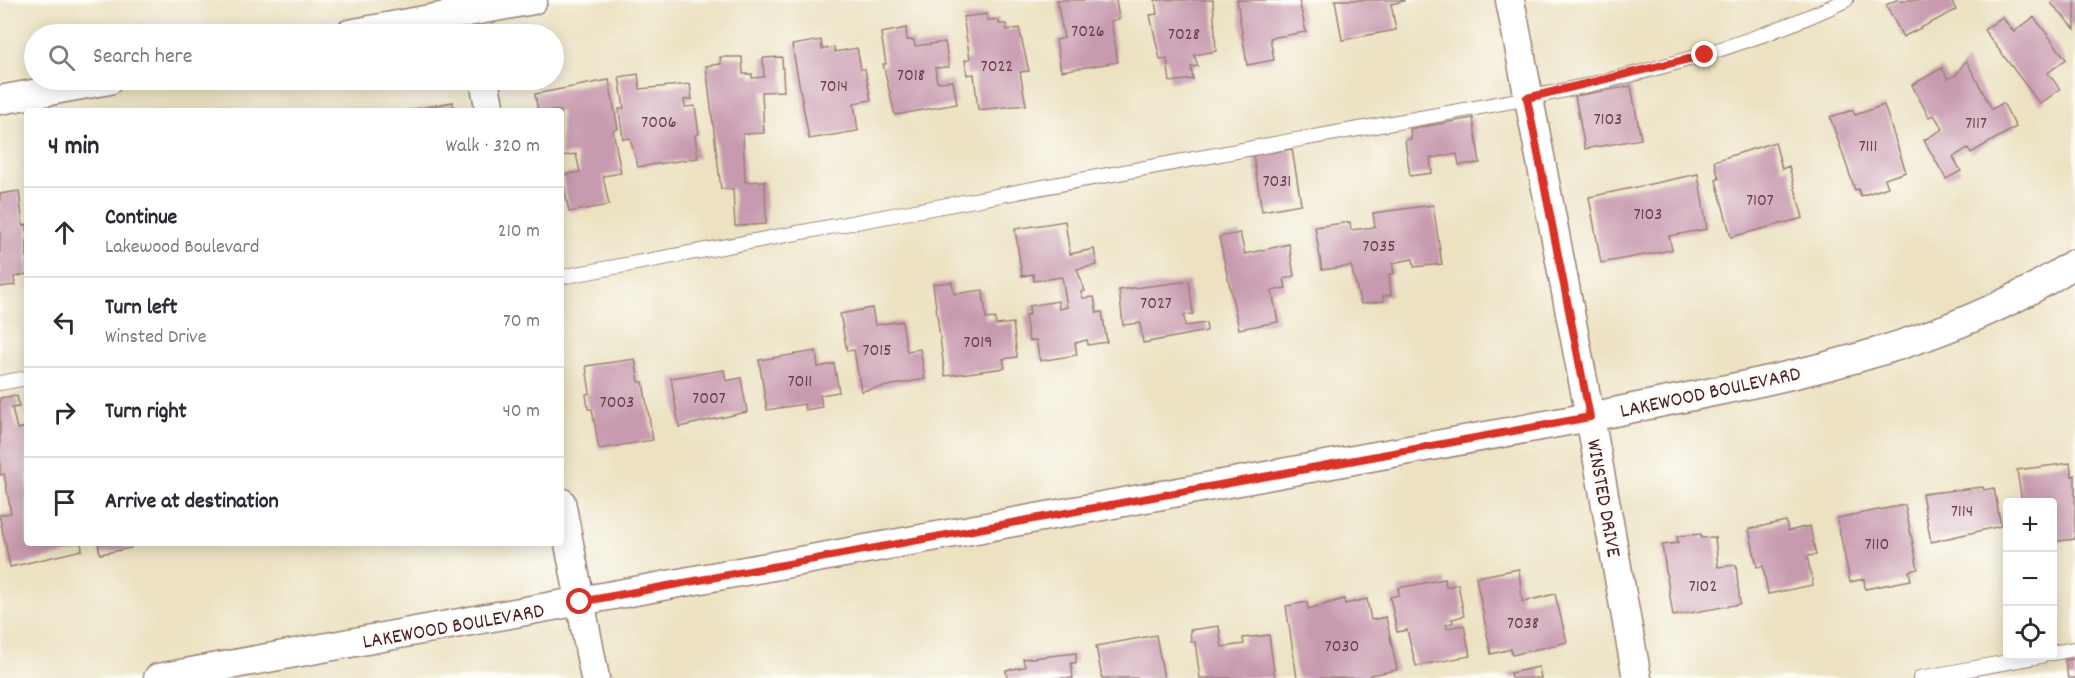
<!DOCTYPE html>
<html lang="en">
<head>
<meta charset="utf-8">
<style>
  :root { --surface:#fff; --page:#f7f7f7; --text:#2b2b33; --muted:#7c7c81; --line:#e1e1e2 }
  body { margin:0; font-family:Dekko,sans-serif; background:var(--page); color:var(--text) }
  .controls { position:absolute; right:18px; bottom:18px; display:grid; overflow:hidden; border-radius:6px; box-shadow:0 3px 15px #0003 }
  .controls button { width:54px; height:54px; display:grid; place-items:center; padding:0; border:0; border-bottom:2px solid var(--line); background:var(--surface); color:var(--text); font:30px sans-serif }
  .stop { position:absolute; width:18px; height:18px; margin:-14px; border:4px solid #d93025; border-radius:50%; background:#fff }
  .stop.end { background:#d93025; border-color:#fff; box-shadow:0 2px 6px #0008 }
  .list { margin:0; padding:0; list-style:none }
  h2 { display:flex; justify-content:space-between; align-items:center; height:78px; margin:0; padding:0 24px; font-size:26px }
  h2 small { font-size:20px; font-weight:400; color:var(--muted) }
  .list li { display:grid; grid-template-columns:39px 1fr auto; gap:18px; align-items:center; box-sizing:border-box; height:90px; padding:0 24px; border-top:2px solid var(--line) }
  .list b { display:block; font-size:22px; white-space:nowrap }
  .list p { margin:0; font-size:20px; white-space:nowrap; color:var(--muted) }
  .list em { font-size:20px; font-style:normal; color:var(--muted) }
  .icon { flex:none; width:33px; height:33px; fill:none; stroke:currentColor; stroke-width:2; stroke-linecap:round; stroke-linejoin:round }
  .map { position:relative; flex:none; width:2075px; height:678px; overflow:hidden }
  .search { position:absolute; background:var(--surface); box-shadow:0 3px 15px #0003; left:24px; top:24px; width:540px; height:66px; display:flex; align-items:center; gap:15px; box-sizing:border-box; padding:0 21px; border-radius:33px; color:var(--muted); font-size:22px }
  .panel { position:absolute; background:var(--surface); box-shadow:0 3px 15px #0003; left:24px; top:108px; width:540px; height:438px; border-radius:6px }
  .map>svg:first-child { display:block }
  .building { fill:#c89aaf }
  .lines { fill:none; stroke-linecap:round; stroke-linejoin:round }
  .service-casing { stroke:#9b8076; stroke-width:16 }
  .minor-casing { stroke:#9b8076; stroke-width:31 }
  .service { stroke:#fff; stroke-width:14 }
  .minor { stroke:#fff; stroke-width:28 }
  .route { stroke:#d93025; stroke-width:8 }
  .labels { text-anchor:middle; stroke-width:6; stroke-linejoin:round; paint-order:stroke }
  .number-label { font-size:18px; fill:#6a3e4c }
  .street-label { font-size:21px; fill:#4a1f2b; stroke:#fdfcf7 }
</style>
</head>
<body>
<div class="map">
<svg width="2075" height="678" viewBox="0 0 2075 678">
  <rect width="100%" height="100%" fill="#fdfcf7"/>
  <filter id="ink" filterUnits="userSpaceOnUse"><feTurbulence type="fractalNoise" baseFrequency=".0167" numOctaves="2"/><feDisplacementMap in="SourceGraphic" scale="12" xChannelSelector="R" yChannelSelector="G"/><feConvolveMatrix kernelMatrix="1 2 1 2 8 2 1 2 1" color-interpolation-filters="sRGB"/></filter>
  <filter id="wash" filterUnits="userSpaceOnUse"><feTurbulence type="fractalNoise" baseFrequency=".008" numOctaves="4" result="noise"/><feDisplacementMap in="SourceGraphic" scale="24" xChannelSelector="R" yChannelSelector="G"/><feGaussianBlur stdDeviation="1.35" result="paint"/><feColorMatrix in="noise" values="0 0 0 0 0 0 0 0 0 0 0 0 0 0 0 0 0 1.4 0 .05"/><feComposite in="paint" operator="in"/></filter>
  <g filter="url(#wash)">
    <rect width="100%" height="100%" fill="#ece2c2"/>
    <g id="blocks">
      <path class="building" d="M1057,0H1116L1119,19L1111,21L1118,62L1061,71L1056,40L1064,38Z
        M1155,0H1213L1216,51L1194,55L1198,66L1191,67L1193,79L1170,82L1167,59L1160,60L1150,15L1157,14Z
        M1237,0H1299L1306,32L1270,38L1274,60L1247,65Z
        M1335,0H1404V1L1391,4L1396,30L1342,40Z
        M1896,0H1951L1956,10L1903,37L1886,5Z
        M2054,0H2075V29L2051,3Z
        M987,14L988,20L999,19V24H1006L1007,30L1019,28L1029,71L1020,72L1026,105L978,110L974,74L967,75L965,60L970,59L963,17Z
        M2002,17L2014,32L2034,17L2066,59L2048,73L2060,89L2040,104L1984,30Z
        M906,28L907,40H914L915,46L945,42L949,67L935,68L937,82L953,81L957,104L895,115L883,64H886L881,33Z
        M821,40L822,49L834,47L835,52L857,48L861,69H865L871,100L854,103L858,131L809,139L792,45Z
        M720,57H742L743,74H752V78L764,77L763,58L782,57L784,91L762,92L764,133L743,134L745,182L765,181L766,224L735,226L733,189H721L706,66L721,64Z
        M1966,60L1992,109L2003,103L2016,127L1971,153L1968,148L1953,157L1961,171L1946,179L1924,140L1943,129L1934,115L1929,117L1912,85L1942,68L1948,79L1956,75Z
        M638,74L640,89L690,84L692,99L684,100L685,107L695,106L699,134L695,135L698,158L638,167L630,138L623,139L619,109L624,108L619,77Z
        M609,80L618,129L613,130L621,173L603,176L609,205L569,212L562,175L580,172L576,154L561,156V111H538L535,94Z
        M1631,86L1641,139L1585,149L1575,96Z
        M453,102L454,111H411L410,110Z
        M1884,105L1906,172L1885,179L1888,187L1861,196L1858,189L1855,190L1830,117L1853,110L1855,115Z
        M1473,118L1480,163L1459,165L1457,154L1430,158L1432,173L1410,176L1405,140L1411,139L1410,129Z
        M1775,142L1782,169L1789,166L1803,218L1731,237L1716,180L1719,179L1714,161Z
        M1292,149L1301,204L1262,211L1253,155Z
        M1698,174L1707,229L1669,236L1672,250L1601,263L1589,197Z
        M19,191L23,226L27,224V274L14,277L15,285L0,287V194Z
        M1433,205L1442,264L1414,267L1413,259L1392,263L1394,274H1389L1391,295L1383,296L1384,301L1361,304L1351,266L1322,270L1315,227L1350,222L1351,230L1375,227L1373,213Z
        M1065,221L1070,254L1094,249L1097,265L1077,269L1085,291L1081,292L1083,298L1094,297L1097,313L1102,312L1107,342L1088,345L1087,340L1075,343L1077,355L1040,361L1036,340L1029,341L1025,316L1030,314L1029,306L1058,301L1059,309L1067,307L1062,277L1034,281L1033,274L1022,276L1015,229Z
        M1240,233L1245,254L1289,244L1294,276L1284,279L1286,288L1272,291L1278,322L1239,329L1219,237Z
        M1189,281L1193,314L1184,315L1185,326L1206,323L1207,331L1143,343L1140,323L1123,325L1119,290Z
        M952,282L954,294L983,290L986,319L995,318L996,325L1013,323L1017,357L1003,359L1005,368L945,376L933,284Z
        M872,308L875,325L902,321L907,351L920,349L925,379L861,391L854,350L847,351L840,314Z
        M816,351L818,367L834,364L839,392L820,395L822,407L805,410L804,404L767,410L759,360Z
        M635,359L639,382H643L653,440L599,449L592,409H588L586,394L590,393L586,366Z
        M724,370L726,381L741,378L747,412L679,427L671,378Z
        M17,395L19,407L12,408L17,429L27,427V543H81L82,550L10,567L0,519V515L11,513L4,474L0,475V398Z
        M2070,463L2072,476L2075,475V539L2052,542V502H2022L2017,470Z
        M1983,487L1984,490L1994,488L2001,526L1931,542L1922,494Z
        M1905,505L1918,569L1909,571L1911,580L1865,589L1864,579L1850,582L1837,518Z
        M1786,521L1788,531L1810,526L1816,555L1807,556L1813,585L1768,594L1763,566L1757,567L1749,529Z
        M1701,534V538L1715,537L1718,567L1736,565L1740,604L1673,616L1662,545L1678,543L1677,536Z
        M98,543H130L131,548L100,554Z
        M1519,569L1522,602L1555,594L1567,642L1512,655L1511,649L1491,654L1476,577Z
        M1445,579L1446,587L1458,584L1464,616L1452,619L1453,623L1446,624L1447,628L1464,625L1470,656L1416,666L1407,630L1397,632L1390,597L1399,595L1398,588Z
        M1344,599L1345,604L1367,599L1371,620L1386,617L1397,670L1370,675L1371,678H1297L1286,606L1307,602L1308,609Z
        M1219,626L1222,647L1244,644L1243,638L1269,635L1275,678H1200L1195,642H1191L1190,630Z
        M1156,635L1164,678H1102L1096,646Z
        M1076,653V663H1071L1073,678H1007L1006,670L1025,667L1023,659Z
        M2075,659V678H2068L2065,660Z
        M1539,667L1541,678H1511L1510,673Z"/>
    </g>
  </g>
  <g filter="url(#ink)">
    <use href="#blocks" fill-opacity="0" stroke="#9b8076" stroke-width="1.5"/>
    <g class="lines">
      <defs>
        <path id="service" d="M561,277C806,231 1051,186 1296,140C1477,107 1679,80 1846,0
          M0,383L27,378
          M2052,653L2075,649
          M1920,678L2041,656"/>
        <path id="minor" d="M1510,0L1590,417L1637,678
          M349,34L533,0
          M484,80L490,111
          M0,100L109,80
          M561,502L595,678
          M158,678L1590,417C1755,382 1932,358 2075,263"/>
      </defs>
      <use href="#service" class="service-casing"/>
      <use href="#minor" class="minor-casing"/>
      <use href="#service" class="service"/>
      <use href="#minor" class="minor"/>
    </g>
  </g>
  <g class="lines" filter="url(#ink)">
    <path class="route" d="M580,602L1590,417L1527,98L1705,55"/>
  </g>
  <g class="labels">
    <g class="number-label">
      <text x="1088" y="36">7026</text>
      <text x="1184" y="39">7028</text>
      <text x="997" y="71">7022</text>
      <text x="911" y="80">7018</text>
      <text x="834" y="91">7014</text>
      <text x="1608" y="124">7103</text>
      <text x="659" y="127">7006</text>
      <text x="1976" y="128">7117</text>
      <text x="1868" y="151">7111</text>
      <text x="1277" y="186">7031</text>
      <text x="1760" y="205">7107</text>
      <text x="1648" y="219">7103</text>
      <text x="1379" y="251">7035</text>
      <text x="1156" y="308">7027</text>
      <text x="978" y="347">7019</text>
      <text x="877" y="355">7015</text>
      <text x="800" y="386">7011</text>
      <text x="709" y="403">7007</text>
      <text x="617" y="407">7003</text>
      <text x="1962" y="516">7114</text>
      <text x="1877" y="549">7110</text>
      <text x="1703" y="591">7102</text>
      <text x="1523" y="628">7038</text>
      <text x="1342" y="651">7030</text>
    </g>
    <g class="street-label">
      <text transform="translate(1710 391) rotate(-12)" y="7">LAKEWOOD BOULEVARD</text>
      <text transform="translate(1605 498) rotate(80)" y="7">WINSTED DRIVE</text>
      <text transform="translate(453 625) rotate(-10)" y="7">LAKEWOOD BOULEVARD</text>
    </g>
  </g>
</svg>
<div class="controls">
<button>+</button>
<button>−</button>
<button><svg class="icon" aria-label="locate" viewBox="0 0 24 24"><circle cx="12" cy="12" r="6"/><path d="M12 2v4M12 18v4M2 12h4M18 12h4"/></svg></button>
</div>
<div class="stop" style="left:580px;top:602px"></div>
<div class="stop end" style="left:1705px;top:55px"></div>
<div class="search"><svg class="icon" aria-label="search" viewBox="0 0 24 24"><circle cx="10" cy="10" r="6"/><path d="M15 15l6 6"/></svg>Search here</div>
<section class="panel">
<h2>4 min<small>Walk · 320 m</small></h2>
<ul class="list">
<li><svg class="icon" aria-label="ahead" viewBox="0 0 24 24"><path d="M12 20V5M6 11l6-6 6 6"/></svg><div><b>Continue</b><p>Lakewood Boulevard</p></div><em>210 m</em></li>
<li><svg class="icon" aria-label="left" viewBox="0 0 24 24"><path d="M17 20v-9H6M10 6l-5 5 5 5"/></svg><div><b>Turn left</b><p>Winsted Drive</p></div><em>70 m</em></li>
<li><svg class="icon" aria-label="right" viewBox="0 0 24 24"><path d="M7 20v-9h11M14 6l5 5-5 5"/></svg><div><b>Turn right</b></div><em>40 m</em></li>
<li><svg class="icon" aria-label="arrive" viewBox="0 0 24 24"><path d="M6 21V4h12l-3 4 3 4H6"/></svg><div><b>Arrive at destination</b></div></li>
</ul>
</section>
</div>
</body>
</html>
